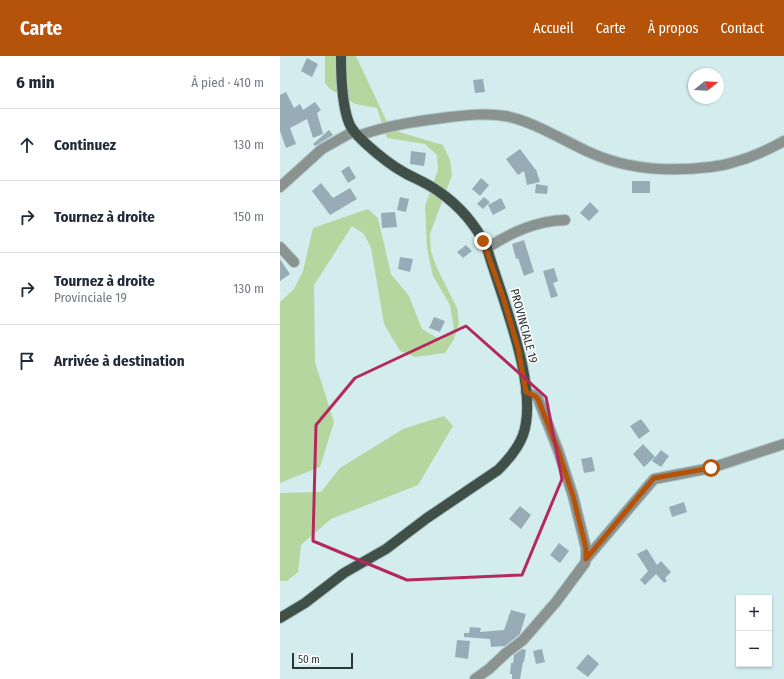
<!DOCTYPE html>
<html lang="fr">
<head>
<meta charset="utf-8">
<style>
  :root { --surface:#fff; --page:#f2f2f3; --text:#1f2937; --muted:#747a83; --line:#e0e1e3; --accent:#b45309 }
  body { margin:0; font-family:"Fira Sans Condensed",sans-serif; background:var(--page); color:var(--text) }
  .controls { position:absolute; right:12px; bottom:12px; display:grid; overflow:hidden; border-radius:0px; box-shadow:0 1px 3px #0004 }
  .controls button { width:36px; height:36px; display:grid; place-items:center; padding:0; border:0; border-bottom:1px solid var(--line); background:var(--surface); color:var(--text); font:20px sans-serif }
  .compass { position:absolute; left:408px; top:12px; width:36px; height:36px; border-radius:50%; background:var(--surface); box-shadow:0 1px 3px #0004; rotate:72deg }
  .scale { position:absolute; left:12px; bottom:10px; width:61px; box-sizing:border-box; padding-left:4px; border:2px solid #2b3636; border-top:0; font-size:11px; line-height:14px; white-space:nowrap; color:#2b3636; -webkit-text-stroke:3px #fff; paint-order:stroke }
  .stop { position:absolute; width:12px; height:12px; margin:-9px; border:3px solid #b45309; border-radius:50%; background:#fff }
  .stop.end { background:#b45309; border-color:#fff; box-shadow:0 1px 4px #0008 }
  .list { margin:0; padding:0; list-style:none }
  h2 { display:flex; justify-content:space-between; align-items:center; height:52px; margin:0; padding:0 16px; font-size:17px }
  h2 small { font-size:13px; font-weight:400; color:var(--muted) }
  .list li { display:grid; grid-template-columns:26px 1fr auto; gap:12px; align-items:center; box-sizing:border-box; height:72px; padding:0 16px; border-top:1px solid var(--line) }
  .list b { display:block; font-size:15px; white-space:nowrap }
  .list p { margin:0; font-size:13px; white-space:nowrap; color:var(--muted) }
  .list em { font-size:13px; font-style:normal; color:var(--muted) }
  .icon { flex:none; width:22px; height:22px; fill:none; stroke:currentColor; stroke-width:2; stroke-linecap:round; stroke-linejoin:round }
  .map { position:relative; flex:none; width:504px; height:623px; overflow:hidden }
  header { display:flex; align-items:center; gap:24px; box-sizing:border-box; height:56px; padding:0 20px; background:var(--accent); color:#fff }
  header strong { font-size:19px }
  nav { display:flex; gap:22px; margin-inline-start:auto; font-size:14px }
  main { display:flex }
  aside { flex:1; background:var(--surface) }
  .map>svg:first-child { display:block }
  .green { fill:#b5d69f }
  .building { fill:#98acb8 }
  .lines { fill:none; stroke-linecap:round; stroke-linejoin:round }
  .minor-casing { stroke:#b1c8c9; stroke-width:12 }
  .major-casing { stroke:#b1c8c9; stroke-width:12 }
  .minor { stroke:#8a938f; stroke-width:10 }
  .major { stroke:#405048; stroke-width:10 }
  .route { stroke:#b45309; stroke-width:5 }
  .marked { fill:none; stroke:#b5285e; stroke-width:3; stroke-linejoin:round }
  .labels { text-anchor:middle; stroke-width:3; stroke-linejoin:round; paint-order:stroke }
  .street-label { font-size:12px; fill:#2b3636; stroke:#fff }
</style>
</head>
<body>
<header>
<strong>Carte</strong>
<nav><a>Accueil</a><a>Carte</a><a>À propos</a><a>Contact</a></nav>
</header>
<main>
<aside>
<h2>6 min<small>À pied · 410 m</small></h2>
<ul class="list">
<li><svg class="icon" aria-label="ahead" viewBox="0 0 24 24"><path d="M12 20V5M6 11l6-6 6 6"/></svg><div><b>Continuez</b></div><em>130 m</em></li>
<li><svg class="icon" aria-label="right" viewBox="0 0 24 24"><path d="M7 20v-9h11M14 6l5 5-5 5"/></svg><div><b>Tournez à droite</b></div><em>150 m</em></li>
<li><svg class="icon" aria-label="right" viewBox="0 0 24 24"><path d="M7 20v-9h11M14 6l5 5-5 5"/></svg><div><b>Tournez à droite</b><p>Provinciale 19</p></div><em>130 m</em></li>
<li><svg class="icon" aria-label="arrive" viewBox="0 0 24 24"><path d="M6 21V4h12l-3 4 3 4H6"/></svg><div><b>Arrivée à destination</b></div></li>
</ul>
</aside>
<div class="map">
<svg width="504" height="623" viewBox="0 0 504 623">
  <rect width="100%" height="100%" fill="#d3edee"/>
  <path class="green" d="M45,0H76L106,64L119,76L163,89L170,104L172,119L150,178L151,195L156,210L177,252L179,268L174,283L165,297L135,301L120,295L104,268L91,192L84,178L72,170L34,229L35,306L54,366L40,411L0,427V246L14,233L23,215L33,172L88,153L98,162L111,218L129,240L142,273L161,284L174,273L170,249L153,220L147,192L145,150L158,114L157,99L145,88L107,82L97,52L75,48L50,33L45,27Z
    M164,360L173,370L138,429L51,463L21,489L18,516L7,525H0V437L41,436L60,412L123,373Z"/>
  <path class="building" d="M27,2L38,8L32,21L21,15Z
    M203,23L205,36L195,37L193,24Z
    M6,36L14,52L20,48L23,54L35,46L41,54L37,57L43,78L33,82L27,63L10,72L16,88L6,92L0,75V39Z
    M49,74L53,79L35,90L33,88Z
    M240,93L255,113H256L260,126L247,129L244,115L238,119L226,103Z
    M131,95L146,97L144,110L130,108Z
    M69,110L76,122L68,127L61,115Z
    M201,122L209,129L200,140L192,133Z
    M352,125H370V137H352Z
    M41,127L53,142L70,132L77,143L50,159L32,135Z
    M256,128L268,130L267,138L255,137Z
    M120,141L129,143L126,156L117,154Z
    M204,141L210,146L203,153L197,148Z
    M221,142L226,152L213,159L208,149Z
    M310,146L319,155L309,165L300,157Z
    M115,156L117,171L102,172L101,157Z
    M244,184L254,216L244,220L238,202L236,203L232,188Z
    M186,189L192,195L183,202L177,196Z
    M120,201L133,203L130,216L118,213Z
    M0,203L10,218L0,225Z
    M274,212L278,225L273,227L278,240L271,242L263,215Z
    M154,261L165,265L160,276L149,272Z
    M361,363L370,375L359,383L350,370Z
    M363,388L375,401L364,411L353,398Z
    M381,394L389,400L381,411L372,405Z
    M312,401L315,415L304,417L301,403Z
    M404,446L407,456L392,461L389,451Z
    M240,450L251,459L241,473L229,463Z
    M279,487L289,495L280,507L270,499Z
    M367,493L377,509L381,505L391,516L385,522L387,525L384,527L376,518L365,529L360,524L368,515L357,498Z
    M231,554L246,558L240,578L225,590L211,591L210,583L184,581V577H189L190,571L201,572L200,576L224,574Z
    M177,584L190,585L188,603L175,601Z
    M242,593L246,594L244,606H243L240,623H232V618H230L231,607H233L234,599Z
    M262,593L265,606L256,608L253,595Z
    M308,598L319,608L308,621L296,612Z"/>
  <g class="lines">
    <defs>
      <path id="minor" d="M78,80C108,69 139,65 170,61C188,59 207,57 225,60C251,64 286,86 311,97C349,114 390,116 430,111C437,110 445,109 451,107C470,102 488,94 504,85
        M0,131L42,93L74,75
        M0,191L14,206
        M207,192C232,176 256,165 285,164
        M306,503L374,423L431,412L504,388
        M195,623L209,613L226,597L243,584L276,546L305,507L306,503V492L293,440L278,394L258,343L255,340L246,336"/>
      <path id="major" d="M0,562L25,547L64,517L106,493L147,462L218,414C228,404 238,393 243,379C260,331 221,241 207,192C195,167 180,150 158,135C147,127 136,123 125,117C110,109 97,98 84,86C78,80 72,75 69,67C62,49 61,19 61,0"/>
    </defs>
    <use href="#minor" class="minor-casing"/>
    <use href="#major" class="major-casing"/>
    <use href="#minor" class="minor"/>
    <use href="#major" class="major"/>
  </g>
  <g class="lines">
    <path class="route" d="M203,185L223,241L238,292L246,336L255,340L258,343L278,394L293,440L306,492V503L374,422L431,412"/>
  </g>
  <path class="marked" d="M186,270L266,341L282,423L242,519L127,524L33,485L36,369L75,322Z"/>
  <g class="labels">
    <g class="street-label">
      <text transform="translate(244 270) rotate(75)" y="4">PROVINCIALE 19</text>
    </g>
  </g>
</svg>
<div class="controls">
<button>+</button>
<button>−</button>
</div>
<svg class="compass" viewBox="-18 -18 36 36"><path d="M0-13l5 13h-10z" fill="#e53935"/><path d="M0 13l5-13h-10z" fill="#747a83"/></svg>
<div class="scale">50 m</div>
<div class="stop" style="left:431px;top:412px"></div>
<div class="stop end" style="left:203px;top:185px"></div>
</div>
</main>
</body>
</html>
